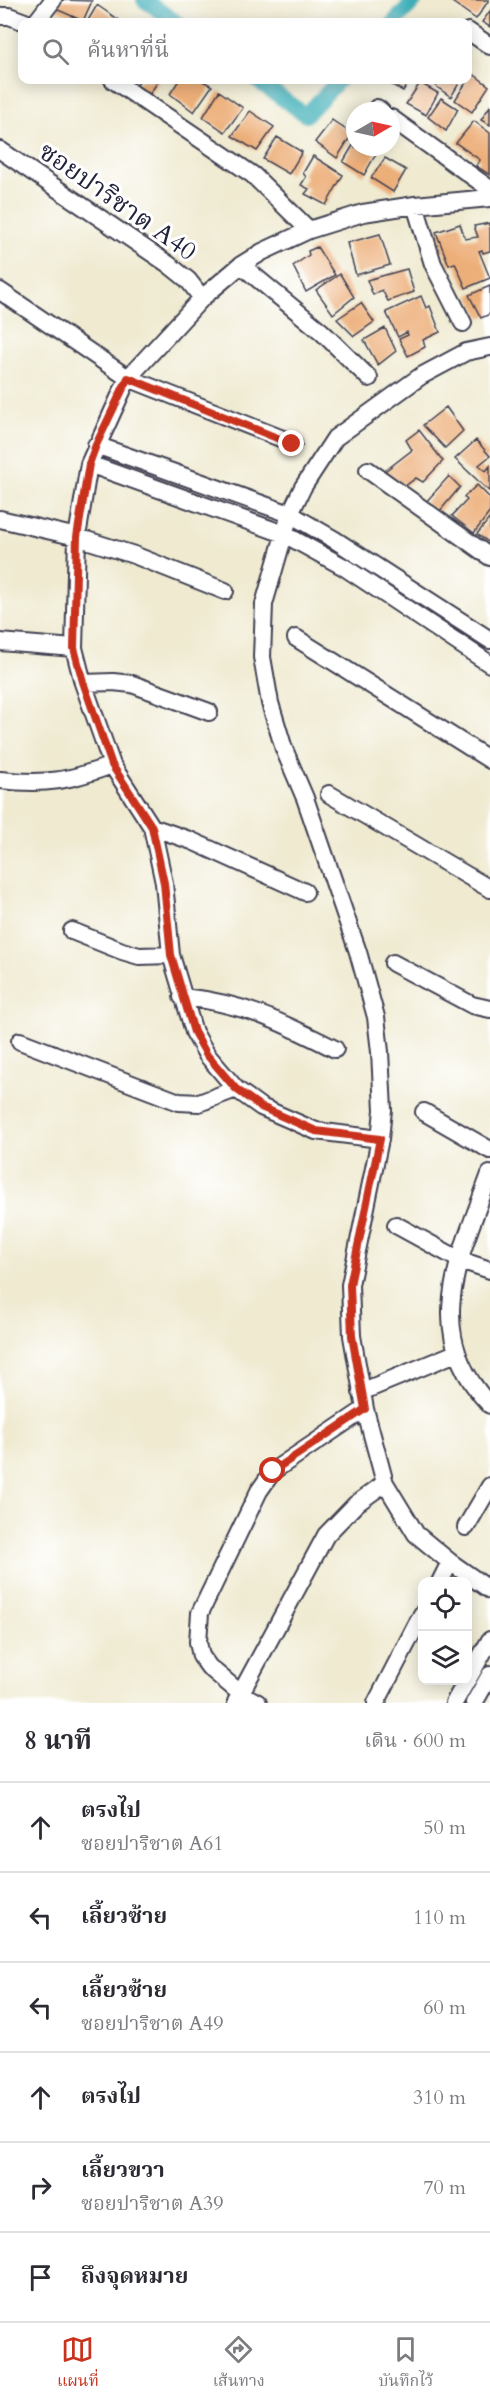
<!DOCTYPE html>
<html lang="th">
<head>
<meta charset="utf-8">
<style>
  :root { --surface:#fff; --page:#f7f7f7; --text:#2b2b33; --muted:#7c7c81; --line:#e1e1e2; --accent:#c8321e }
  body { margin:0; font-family:Cardo,"Noto Serif Thai",serif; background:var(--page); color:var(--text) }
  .controls { position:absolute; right:18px; bottom:18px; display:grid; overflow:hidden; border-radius:12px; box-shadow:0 3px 15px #0003 }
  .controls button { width:54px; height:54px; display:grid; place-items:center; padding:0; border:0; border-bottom:2px solid var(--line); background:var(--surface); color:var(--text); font:30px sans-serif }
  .compass { position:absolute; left:346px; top:102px; width:54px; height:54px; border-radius:50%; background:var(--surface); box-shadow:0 3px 15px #0003; rotate:81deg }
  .stop { position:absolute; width:18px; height:18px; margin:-14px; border:4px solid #c8321e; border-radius:50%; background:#fff }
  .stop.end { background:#c8321e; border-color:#fff; box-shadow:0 2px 6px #0008 }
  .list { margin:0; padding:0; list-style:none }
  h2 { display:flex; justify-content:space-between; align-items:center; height:78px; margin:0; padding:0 24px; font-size:26px }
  h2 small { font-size:20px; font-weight:400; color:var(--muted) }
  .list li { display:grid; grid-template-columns:39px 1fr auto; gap:18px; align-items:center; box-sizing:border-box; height:90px; padding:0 24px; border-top:2px solid var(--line) }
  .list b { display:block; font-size:22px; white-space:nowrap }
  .list p { margin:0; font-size:20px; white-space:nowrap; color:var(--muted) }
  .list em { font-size:20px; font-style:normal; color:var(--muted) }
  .icon { flex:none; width:33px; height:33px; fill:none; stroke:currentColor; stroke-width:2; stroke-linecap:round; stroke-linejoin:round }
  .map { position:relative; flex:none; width:490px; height:1703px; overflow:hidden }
  .search { position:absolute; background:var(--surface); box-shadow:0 3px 15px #0003; left:18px; right:18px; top:18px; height:66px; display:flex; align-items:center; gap:15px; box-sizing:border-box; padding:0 21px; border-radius:12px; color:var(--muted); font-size:22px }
  .sheet { height:618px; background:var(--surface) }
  nav { display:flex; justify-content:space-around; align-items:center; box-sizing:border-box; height:84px; border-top:2px solid var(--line); background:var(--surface); font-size:16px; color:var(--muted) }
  nav a { display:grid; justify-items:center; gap:3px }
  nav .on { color:var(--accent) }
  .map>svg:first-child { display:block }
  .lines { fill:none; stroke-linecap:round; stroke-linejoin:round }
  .canal { stroke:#3daeb7; stroke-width:16 }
  .building { fill:#edaf79 }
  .minor-casing { stroke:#414051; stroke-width:20 }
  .minor { stroke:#fff; stroke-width:16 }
  .route { stroke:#c8321e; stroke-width:8 }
  .labels { text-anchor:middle; stroke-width:6; stroke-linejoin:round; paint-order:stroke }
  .street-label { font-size:26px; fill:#22223b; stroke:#fff }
</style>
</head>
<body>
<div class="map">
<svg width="490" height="1703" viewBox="0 0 490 1703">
  <rect width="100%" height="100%" fill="#fff"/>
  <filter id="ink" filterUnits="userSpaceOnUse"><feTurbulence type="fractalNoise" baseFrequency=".0167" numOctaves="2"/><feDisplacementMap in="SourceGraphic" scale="12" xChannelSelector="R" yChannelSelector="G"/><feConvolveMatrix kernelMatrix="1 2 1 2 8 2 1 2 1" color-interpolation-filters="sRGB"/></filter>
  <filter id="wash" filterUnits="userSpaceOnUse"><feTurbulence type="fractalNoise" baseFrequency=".008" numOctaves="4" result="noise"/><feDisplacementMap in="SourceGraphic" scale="24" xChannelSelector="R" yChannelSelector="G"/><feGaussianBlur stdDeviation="1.35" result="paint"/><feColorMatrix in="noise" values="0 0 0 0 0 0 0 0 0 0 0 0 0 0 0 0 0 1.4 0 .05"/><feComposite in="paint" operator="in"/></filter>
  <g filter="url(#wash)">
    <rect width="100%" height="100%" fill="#efead0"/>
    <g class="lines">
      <path class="canal" d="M144,0L176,22
        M394,22L415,0
        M256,80L306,115L339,80"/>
    </g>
    <g id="blocks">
      <path class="building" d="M63,0L92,1L83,21L56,9Z
        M454,0H489L476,19L452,2Z
        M97,5L120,21L119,22H87Z
        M490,11V27L482,22Z
        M472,73L489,86L472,112L455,100Z
        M140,80H159L147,98L135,89Z
        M179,80H201L212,86L194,112L170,94Z
        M392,80H410L403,91L390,84Z
        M427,80H461L451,97Z
        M420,83L438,93L426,115L406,104Z
        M219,91L243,108L225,132L203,117Z
        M441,98L458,109L446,131L428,117Z
        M490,106V125L481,120Z
        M250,111L274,127L257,151L232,136Z
        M332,120L352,134L337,158L315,142Z
        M474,121L490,133V175L476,166L480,160L456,143Z
        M277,137L302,152L289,174L263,159Z
        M355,142V147H365L376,154L364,175L343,162Z
        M313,156L343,175L326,205L305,194L309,189L301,185L306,177L303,173Z
        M385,158L406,170L393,192L371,178Z
        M490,223V251L483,253L482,250L479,251L490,278L466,288L455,263L449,265L436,232L460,224L465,239L478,237L474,226Z
        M380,234L390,265L356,275L347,243Z
        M317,247L335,275L306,292L293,266L309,255L308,251Z
        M407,269L414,292L388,301L382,290L373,295L367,280Z
        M340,274L354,297L333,314L316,290Z
        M490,286V314L481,318L469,295Z
        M421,296L426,308L430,306L440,332L423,340L425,347L408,356L399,339L408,335L407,332L398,337L386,312Z
        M361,303L374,322L354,336L337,319Z
        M385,328L396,351L378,365L364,340Z
        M446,407L463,431L445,448L423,425Z
        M419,430L443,461L423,482L416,478L405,486L385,471L412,450L406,440Z
        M476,440L490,456L479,465L486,471L490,466V492L455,459Z
        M449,476L460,487L439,512L425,503Z
        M477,485L490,498V512L474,533L452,516L467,500L464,497Z
        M490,518V543L477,534Z"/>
    </g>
  </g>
  <g filter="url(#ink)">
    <use href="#blocks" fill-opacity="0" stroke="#414051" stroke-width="1.5"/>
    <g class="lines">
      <defs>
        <path id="minor" d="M0,16H9L25,22
          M36,22L53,0
          M468,31L490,46
          M113,80L253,175L309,230
          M377,108L381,111
          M391,118L490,189
          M0,150L168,264L188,280L202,298
          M415,205L433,264L463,323
          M241,265L322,332L369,378
          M0,291L128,378L293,443
          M490,347L466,352L421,376L335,438L303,487L290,514L264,604L262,657L270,703L284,749L305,798L358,952L376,1017L380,1052L383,1110L380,1139L350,1285L352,1336L365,1409L385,1483L416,1534L450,1562L490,1590
          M96,445L290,514L335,540L490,640
          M89,464L284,534L344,567L490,664
          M368,470L490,557
          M0,519L77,537L134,555L225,591
          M296,638L490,760
          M0,642L74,648
          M83,683L113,682L132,684L209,712
          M0,780C46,785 69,781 112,765
          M329,794L490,889
          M152,827L192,841L305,892
          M72,931L122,951L139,956L171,955
          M393,963L472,1005L490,1009
          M182,997C244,1003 281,1022 335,1049
          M20,1041L179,1102L199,1103L236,1089
          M424,1112L490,1150
          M380,1139L316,1131L261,1107L236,1089L207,1055L194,1032L171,955L164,883L152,827L112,765L83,683L74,648L77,537L89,464L128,378L202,298L241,265L262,252L309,230L363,213L415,205L490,198
          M490,1174C461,1256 419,1331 490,1405
          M396,1225L460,1260L490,1270
          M361,1392L456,1353
          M466,1527L490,1486
          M440,1582L450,1562
          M468,1679L490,1640
          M236,1702L326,1535L356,1504L385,1483
          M258,1703L240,1693L209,1667L201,1656L198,1642L200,1613L259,1491L273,1471L365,1409
          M376,1703L422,1614
          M454,1703L467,1680
          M474,1703L490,1675"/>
      </defs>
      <use href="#minor" class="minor-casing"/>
      <use href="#minor" class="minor"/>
    </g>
  </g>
  <g class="lines" filter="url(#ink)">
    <path class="route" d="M273,1471L365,1409L352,1336L350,1285L380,1139L316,1131L261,1107L236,1089L207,1055L194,1032L171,955L164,883L152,827L112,765L83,682L74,648L77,537L89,464L96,445L128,378L292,444"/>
  </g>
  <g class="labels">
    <g class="street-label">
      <text transform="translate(118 201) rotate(35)" y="9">ซอยปาริชาต A40</text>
    </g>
  </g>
</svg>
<div class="controls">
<button><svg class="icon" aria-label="locate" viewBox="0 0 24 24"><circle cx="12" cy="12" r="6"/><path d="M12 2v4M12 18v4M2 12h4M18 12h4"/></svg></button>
<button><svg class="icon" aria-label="layers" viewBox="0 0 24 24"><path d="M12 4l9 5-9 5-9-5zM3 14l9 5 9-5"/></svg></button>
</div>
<svg class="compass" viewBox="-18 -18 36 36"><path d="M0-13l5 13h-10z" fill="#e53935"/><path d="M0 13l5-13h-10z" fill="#7c7c81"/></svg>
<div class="stop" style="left:273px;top:1471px"></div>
<div class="stop end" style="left:292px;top:444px"></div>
<div class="search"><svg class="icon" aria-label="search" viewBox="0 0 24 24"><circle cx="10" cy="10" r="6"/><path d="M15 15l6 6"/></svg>ค้นหาที่นี่</div>
</div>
<section class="sheet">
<h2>8 นาที<small>เดิน · 600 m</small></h2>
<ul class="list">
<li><svg class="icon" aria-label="ahead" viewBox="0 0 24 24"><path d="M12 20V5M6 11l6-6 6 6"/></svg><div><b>ตรงไป</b><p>ซอยปาริชาต A61</p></div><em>50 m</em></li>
<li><svg class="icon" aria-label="left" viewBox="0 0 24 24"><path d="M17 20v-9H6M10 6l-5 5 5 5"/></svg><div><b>เลี้ยวซ้าย</b></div><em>110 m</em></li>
<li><svg class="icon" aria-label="left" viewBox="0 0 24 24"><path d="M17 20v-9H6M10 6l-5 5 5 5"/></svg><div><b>เลี้ยวซ้าย</b><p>ซอยปาริชาต A49</p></div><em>60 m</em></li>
<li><svg class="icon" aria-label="ahead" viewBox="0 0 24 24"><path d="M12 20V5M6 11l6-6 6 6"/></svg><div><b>ตรงไป</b></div><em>310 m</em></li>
<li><svg class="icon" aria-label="right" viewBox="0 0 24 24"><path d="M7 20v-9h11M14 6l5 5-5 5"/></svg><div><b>เลี้ยวขวา</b><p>ซอยปาริชาต A39</p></div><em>70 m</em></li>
<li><svg class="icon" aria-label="arrive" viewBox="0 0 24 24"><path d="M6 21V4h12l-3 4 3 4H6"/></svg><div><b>ถึงจุดหมาย</b></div></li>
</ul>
</section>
<nav>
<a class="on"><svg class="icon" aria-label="map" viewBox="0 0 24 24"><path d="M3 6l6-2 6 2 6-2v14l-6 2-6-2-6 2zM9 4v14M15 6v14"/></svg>แผนที่</a>
<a><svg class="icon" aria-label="directions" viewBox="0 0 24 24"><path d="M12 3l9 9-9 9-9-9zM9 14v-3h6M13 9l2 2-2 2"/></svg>เส้นทาง</a>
<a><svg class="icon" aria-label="saved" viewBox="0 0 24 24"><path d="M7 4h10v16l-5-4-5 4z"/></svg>บันทึกไว้</a>
</nav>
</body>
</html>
